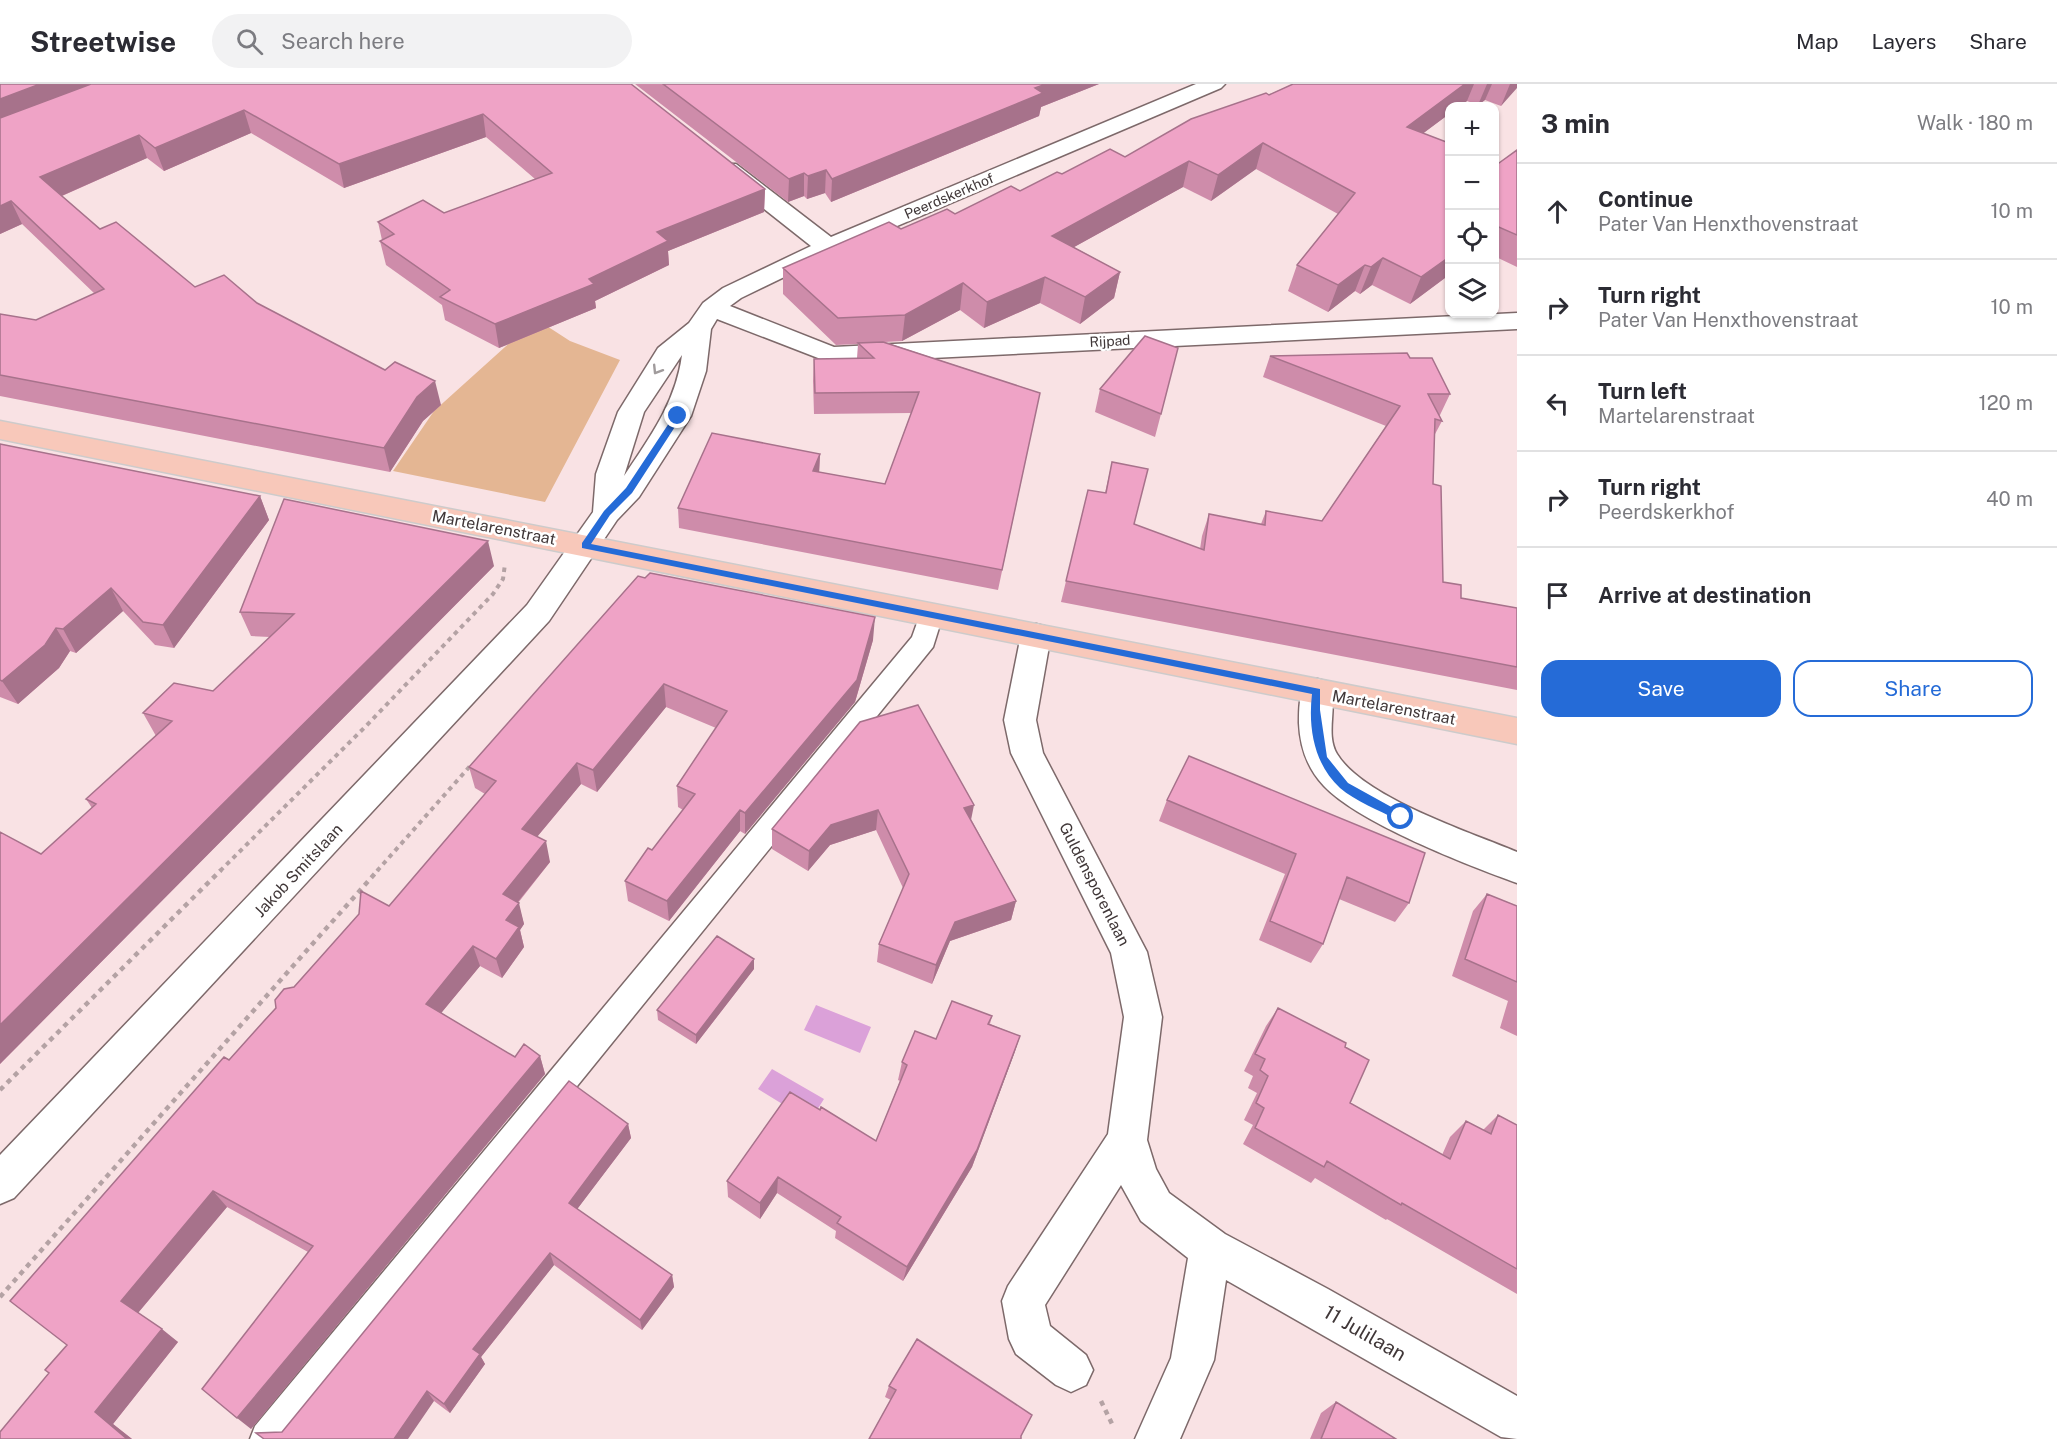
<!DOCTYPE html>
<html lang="en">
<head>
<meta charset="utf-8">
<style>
  :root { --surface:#fff; --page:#f2f2f3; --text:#2b2b33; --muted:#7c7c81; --line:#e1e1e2; --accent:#256bd7 }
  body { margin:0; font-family:"Public Sans",sans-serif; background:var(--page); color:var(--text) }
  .controls { position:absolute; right:18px; top:18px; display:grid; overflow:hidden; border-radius:12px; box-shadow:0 2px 4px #0004 }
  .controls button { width:54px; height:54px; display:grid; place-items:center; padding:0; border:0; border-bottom:2px solid var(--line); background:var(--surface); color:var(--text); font:30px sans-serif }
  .stop { position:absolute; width:18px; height:18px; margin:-14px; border:4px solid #256bd7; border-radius:50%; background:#fff }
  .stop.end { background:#256bd7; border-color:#fff; box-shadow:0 2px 6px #0008 }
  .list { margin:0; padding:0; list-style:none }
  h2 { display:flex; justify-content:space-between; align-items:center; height:78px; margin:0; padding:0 24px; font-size:26px }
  h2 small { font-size:20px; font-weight:400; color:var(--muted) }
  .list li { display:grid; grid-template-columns:39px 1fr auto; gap:18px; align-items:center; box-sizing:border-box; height:96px; padding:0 24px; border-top:2px solid var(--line) }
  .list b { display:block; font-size:22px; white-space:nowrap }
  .list p { margin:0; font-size:20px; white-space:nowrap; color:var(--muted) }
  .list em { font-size:20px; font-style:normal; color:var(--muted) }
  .actions { display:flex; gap:12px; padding:18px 24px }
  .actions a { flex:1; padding:14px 0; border:2px solid var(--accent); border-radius:18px; text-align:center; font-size:21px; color:var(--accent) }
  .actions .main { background:var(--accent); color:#fff }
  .icon { flex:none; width:33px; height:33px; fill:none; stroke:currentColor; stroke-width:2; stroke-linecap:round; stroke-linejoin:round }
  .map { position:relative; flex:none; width:1517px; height:1355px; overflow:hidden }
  header { display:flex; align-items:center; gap:36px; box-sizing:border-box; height:84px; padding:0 30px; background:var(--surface); border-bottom:2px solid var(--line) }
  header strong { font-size:28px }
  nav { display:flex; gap:33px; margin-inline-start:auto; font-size:21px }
  .search { width:420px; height:54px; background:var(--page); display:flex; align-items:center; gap:15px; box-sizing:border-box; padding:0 21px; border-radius:33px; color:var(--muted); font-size:22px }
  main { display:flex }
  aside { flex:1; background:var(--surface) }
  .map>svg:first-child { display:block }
  .green { fill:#e4b693 }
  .water { fill:#dba1d9 }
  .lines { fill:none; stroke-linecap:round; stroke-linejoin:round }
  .service-casing { stroke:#7d696a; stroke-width:3 }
  .minor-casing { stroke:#7d696a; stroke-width:3 }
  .primary-casing { stroke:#cdcbcb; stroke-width:3 }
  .path-far1 { stroke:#b4a2a4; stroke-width:4; stroke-dasharray:4.5 4.5; stroke-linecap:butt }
  .path { stroke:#b4a2a4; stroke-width:4.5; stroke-dasharray:5 5; stroke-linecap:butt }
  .service { fill:#fff; fill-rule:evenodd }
  .minor { fill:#fff; fill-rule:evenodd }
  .primary { fill:#f8c8ba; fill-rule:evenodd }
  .wall { fill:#ce8caa }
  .shaded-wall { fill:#a7728b }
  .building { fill:#efa3c6; stroke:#a7728b; stroke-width:1.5 }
  .oneway { stroke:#a09b9c }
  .route { fill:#256bd7 }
  .labels { text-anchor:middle; stroke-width:5; stroke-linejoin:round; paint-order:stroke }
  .far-street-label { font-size:14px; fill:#403738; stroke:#fff }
  .street-label { font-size:16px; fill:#403738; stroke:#fff }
  .near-street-label { font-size:20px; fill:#403738; stroke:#fff }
</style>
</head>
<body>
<header>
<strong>Streetwise</strong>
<div class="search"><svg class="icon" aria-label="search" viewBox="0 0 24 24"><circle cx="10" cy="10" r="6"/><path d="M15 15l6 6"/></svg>Search here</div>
<nav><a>Map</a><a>Layers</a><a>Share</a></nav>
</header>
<main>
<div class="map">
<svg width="1517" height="1355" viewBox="0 0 1517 1355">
  <rect width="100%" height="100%" fill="#f9e2e4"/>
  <path class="green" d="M536,235L570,257L620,276L545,418L393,387L434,327Z"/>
  <path class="water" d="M816,921L871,943L860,969L804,946Z
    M772,985L824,1015L810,1037L758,1005Z"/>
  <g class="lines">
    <defs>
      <path id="service" d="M931,522L940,525L943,531L933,563L291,1355H250L255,1342L912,553L922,525Z"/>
      <path id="minor" d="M1196,0H1225L1221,4L836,168L741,214L730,222L834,263L1517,229V245L831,279L717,235L711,245L706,287L691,332L639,413L617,436L549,537L14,1114L0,1120V1071L527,521L593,428L596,390L618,328L658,264L689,239L703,219L723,204L811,162L720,90L717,85L720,80H736L831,153ZM682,271C676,318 650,353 624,392L644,328Z
        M1036,540L1047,543L1051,551L1036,636L1043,669L1147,868L1162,933L1147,1056L1156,1085L1169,1109L1225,1150L1328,1205L1517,1312V1355L1501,1353L1226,1196L1214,1276L1180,1355H1135L1171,1274L1188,1174L1141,1137L1121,1101L1045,1221L1050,1242L1086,1271L1093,1286L1086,1301L1071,1308L1056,1301L1016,1270L1009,1255L1002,1217L1008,1202L1108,1050L1124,933L1111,869L1011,669L1004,636L1021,551L1025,543Z
        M1317,595L1328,598C1340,619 1324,648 1337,670C1364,714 1470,748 1517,768V799C1467,781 1359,739 1324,702C1307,684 1300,663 1299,639C1299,625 1299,611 1306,598Z"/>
      <path id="primary" d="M0,337L1517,634V660L0,355Z"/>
    </defs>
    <use href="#service" class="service-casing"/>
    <use href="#minor" class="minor-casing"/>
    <use href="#primary" class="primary-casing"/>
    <path class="path-far1" d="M220,787L367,641L493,510L503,495L505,480
      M377,787L471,681"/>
    <path class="path" d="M0,1006L221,786
      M0,1213L378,786
      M1101,1317L1113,1342"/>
    <use href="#service" class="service"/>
    <use href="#minor" class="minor"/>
    <use href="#primary" class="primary"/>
  </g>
  <path class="wall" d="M0,0H631L765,105L764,128L668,167L669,181L595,217L596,224L499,264L445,236L442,221L386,181L380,157L382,156L378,138L444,129L535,95L486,53L344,104L251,49L164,87L147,74L62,112L100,145L195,203L257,219L441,321L423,337L390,388L0,312V230L36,236L95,210L22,140L0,150Z
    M635,0H1099L1041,23L1039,32L831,118L825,109L807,115L804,112L788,118Z
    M1293,0H1517L1501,22L1485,16L1478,21L1467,17L1423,49L1449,59V191L1410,220L1372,201L1360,210L1355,207L1328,228L1288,207L1297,181L1338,130L1256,85L1211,117L1183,103L1074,163L1120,188L1114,214L1080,240L1040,219L984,244L960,226L902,257L885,258L1040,309L998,506L679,444L678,424L820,370L819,388L885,400L911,329L814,330L813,297L814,275L857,274L858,260L836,261L783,210V184L901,145L955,130L1020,107L1062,90L1125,73Z
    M1517,66V183L1494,172V77L1499,79Z
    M1270,272L1410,274L1450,310L1440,331H1439L1442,337L1434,352L1433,400L1443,498L1461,514L1517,524V606L1061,518L1088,406L1105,409L1112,378L1134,440L1200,465L1202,452L1209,430L1261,440L1266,427L1322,437L1386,342L1263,293Z
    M1100,305L1161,330L1155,353L1095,328Z
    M0,360L260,412L269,436L174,564L155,561L123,527L76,569L70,567L59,584L18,620L0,613Z
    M494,482L0,980V748L41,770L92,724L86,715L156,652L143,629L213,607L270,553L251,552L240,528Z
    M638,492L873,556L855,618L745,750L740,747L669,837L628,817L625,797L652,766L683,726L678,723L677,702L716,644L666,623L597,708L581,700L537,753L550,778L518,819L524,840L520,846L524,863L502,894L480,882L441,929L515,973L540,972L545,990L251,1345L308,1168L227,1123L138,1229L178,1258L113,1340L132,1355H0L49,1289L67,1261L229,976L294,903L389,822L485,710L475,704L469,683Z
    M860,638L971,735L1016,817L1011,836L950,857L932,900L877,878L879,860L903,804L876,746L830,761L808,787L772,765V745Z
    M1189,672L1409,819L1395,838L1339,815L1323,860L1311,879L1259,856L1285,790L1159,737L1167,716Z
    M1487,810L1517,822V952L1500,944L1508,917L1452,892L1473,827Z
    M754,885L696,960L658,936L657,926Z
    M1278,924L1345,963L1350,1019L1442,1071L1450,1053L1466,1037L1483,1046L1498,1031L1517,1041V1210L1387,1135L1386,1136L1315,1094L1311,1099L1243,1060L1253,1041L1244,1036L1257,1009L1248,1004L1253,992L1244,987L1266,942Z
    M992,932L990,940L1020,952L1014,970L972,1083L903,1197L835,1154L836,1147L777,1109L760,1135L728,1113L727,1097L820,1026L876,1057L900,997L898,996L902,978L936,955Z
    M628,1040L631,1054L577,1125L672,1191L674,1203L642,1246L554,1181L481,1273L485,1280L450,1329L434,1317L282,1348Z
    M889,1302L1021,1352L891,1316L885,1313Z
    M1336,1318L1396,1355H1310L1321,1329Z"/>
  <path class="shaded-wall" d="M40,0H110L0,42V15Z
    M1046,0H1099L1041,23L1039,32L831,118L832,95Z
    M1465,0H1474L1467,17L1459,22H1449V30L1397,69L1407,43Z
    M1487,0H1492L1485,16L1478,21Z
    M1510,0H1517V4L1501,22Z
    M244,26L251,49L164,87L155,64Z
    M483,30L486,53L344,104L339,80Z
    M139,51L147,74L50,117L40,93Z
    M1263,59L1256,85L1211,117L1218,91Z
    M1189,77L1183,103L1047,178L1052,152Z
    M826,86L825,109L807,115L808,92Z
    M804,89V112L788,118L789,95Z
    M765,105L764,128L668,167L669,181L595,217L596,224L499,264L495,240L589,195L657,148Z
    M11,117L22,140L0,150V122Z
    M1449,173V191L1410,220L1421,193Z
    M1383,174L1372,201L1360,210L1371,183Z
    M1365,181L1355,207L1328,228L1338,201Z
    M1120,188L1114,214L1080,240L1085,213Z
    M1045,193L1040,219L984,244L987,218Z
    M963,199L960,226L902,257L905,231Z
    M435,297L441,321L423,337L390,388L384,364L417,313Z
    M820,370L819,391L813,387Z
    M260,412L269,436L174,564L163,541Z
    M488,457L494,482L0,980V941Z
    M111,504L123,527L76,569L63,545Z
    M875,533L873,556L855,618L745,750V729Z
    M56,544L70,567L59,584L18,620L2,597Z
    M664,600L666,623L597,708L593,686Z
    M577,679L581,700L526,766L522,745Z
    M974,721L970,741L964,724Z
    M740,726V747L669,837L667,817Z
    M878,726L876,746L830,761L808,787L809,767L831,741Z
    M546,757L550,778L508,830L503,810Z
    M1016,817L1011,836L950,857L932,900L936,881L955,838Z
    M519,819L524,840L520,846L524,863L502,894L496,875L506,836Z
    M473,862L480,882L433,939L426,920Z
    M754,875V885L696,960V951Z
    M1020,952L1014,970L972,1083L903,1197L907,1183Z
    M540,972L545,990L251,1345L237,1334Z
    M628,1040L631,1054L572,1132L569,1119Z
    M778,1093L777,1109L760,1135V1119Z
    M213,1107L227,1123L137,1230L121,1217Z
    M550,1169L554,1181L481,1273L485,1280L450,1329L444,1320L473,1265Z
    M672,1191L674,1203L642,1246L640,1236Z
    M162,1245L178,1258L113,1340L132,1355H127L95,1328Z
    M427,1307L434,1317L408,1355H394Z"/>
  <path class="building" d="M0,0H40L0,15Z
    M91,0H631L765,105L657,148L668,157L589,195L594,200L495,240L440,213L450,206L380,157L394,150L378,138L423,116L444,129L552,89L483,30L339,80L244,26L155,64L139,51L40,93L100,145L116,138L195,203L224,191L257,219L385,286L395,278L435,297L417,313L384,364L0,291V230L36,236L104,205L11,117L0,122V34Z
    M663,0H1046L1035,4L1043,9L832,95L826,86L808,92L804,89L789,95Z
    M1293,0H1465L1407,43L1449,59V173L1421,193L1383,174L1371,183L1365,181L1338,201L1297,181L1355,109L1263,59L1218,91L1189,77L1052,152L1120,188L1085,213L1045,193L987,218L963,199L905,231L838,234L783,184L889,138L901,145L947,125L955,130L1011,102L1020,107L1057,88L1062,90L1110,65L1125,73L1191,35L1266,9L1269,11Z
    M1517,66V151L1494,141V77L1499,79Z
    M1145,252L1178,264L1161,330L1100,305Z
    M883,258L1040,309L1002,486L678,424L712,349L820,370L813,387L885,400L919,308L815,309L814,275L874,274L858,259Z
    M1407,269L1410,274H1432L1450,310H1428L1442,337L1435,335L1433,400L1441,402L1443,498L1461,501V514L1517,524V583L1066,497L1088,406L1106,409L1112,378L1148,385L1134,440L1204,466L1209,430L1265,441L1266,427L1322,437L1400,322L1270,272Z
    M0,360L260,412L163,541L143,538L111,504L63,545L56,544L45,561L2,597L0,596Z
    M284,415L488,457L0,941V748L41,770L96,720L86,715L172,637L143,629L174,599L213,607L294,530L240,528Z
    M650,489L875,533L857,596L745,729L740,726L667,817L625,797L648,764L652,766L695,710L677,702L727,627L664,600L593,686L577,679L522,745L546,757L503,810L519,819L506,836L519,843L496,875L473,862L426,920L515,973L524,960L540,972L237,1334L202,1305L313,1162L213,1107L121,1217L162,1245L95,1328L127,1355H0V1348L49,1289L45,1286L67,1261L10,1217L224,973L229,976L264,937L276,924L275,916L284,905L294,903L359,830L361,807L389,822L496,697L469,683L638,492L645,494Z
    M918,621L974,721L964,724L1016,817L955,838L936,881L879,860L909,790L878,726L831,741L809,767L772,745L860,638Z
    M1189,672L1425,769L1409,819L1347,793L1323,860L1270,837L1296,770L1167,716Z
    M1487,810L1517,822V898L1465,875Z
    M717,852L754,875L696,951L657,926Z
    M952,917L992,932L988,940L1020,952L977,1066L907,1183L837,1139L841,1133L778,1093L760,1119L727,1097L790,1008L820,1026L821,1023L876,1057L907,981L902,978L915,947L936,955Z
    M1278,924L1346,959L1345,963L1369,976L1350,1019L1450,1075L1466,1037L1491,1050L1498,1031L1517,1041V1185L1402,1119L1401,1121L1327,1077L1324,1083L1255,1044L1264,1024L1256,1019L1268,992L1260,986L1265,975L1255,970Z
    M569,997L628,1040L569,1119L672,1191L640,1236L550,1169L473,1265L480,1270L444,1320L427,1307L394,1355H264L256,1349L282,1348Z
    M917,1255L1032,1331L1021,1352V1355H869L896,1306L889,1302Z
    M1336,1318L1396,1355H1321Z"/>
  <defs><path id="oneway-chevron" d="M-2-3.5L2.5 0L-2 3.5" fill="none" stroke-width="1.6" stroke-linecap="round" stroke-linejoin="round" transform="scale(1.5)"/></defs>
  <use class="oneway" href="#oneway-chevron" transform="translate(657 286) rotate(122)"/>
  <path class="route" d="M675,330L682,332L632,409L610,431L591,460L1320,605V626L1327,673L1348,699L1404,730V736H1397C1379,726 1355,717 1340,704C1314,680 1308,644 1312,610L582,464V459L604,427L626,404Z"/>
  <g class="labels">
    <g class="far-street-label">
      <text transform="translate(949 112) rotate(-23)" y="5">Peerdskerkhof</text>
      <text transform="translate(1110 257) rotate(-3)" y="5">Rijpad</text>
    </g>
    <g class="street-label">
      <text transform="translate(494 443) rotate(11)" y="6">Martelarenstraat</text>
      <text transform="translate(1394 623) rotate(11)" y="6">Martelarenstraat</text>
      <text transform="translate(298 786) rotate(-47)" y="6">Jakob Smitslaan</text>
      <text transform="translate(1095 800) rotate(63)" y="6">Guldensporenlaan</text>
    </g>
    <g class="near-street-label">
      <text transform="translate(1365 1249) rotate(30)" y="7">11 Julilaan</text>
    </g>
  </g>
</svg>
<div class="controls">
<button>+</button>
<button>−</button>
<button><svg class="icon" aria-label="locate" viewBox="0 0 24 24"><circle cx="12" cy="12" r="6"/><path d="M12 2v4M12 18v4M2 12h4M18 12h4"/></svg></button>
<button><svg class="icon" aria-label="layers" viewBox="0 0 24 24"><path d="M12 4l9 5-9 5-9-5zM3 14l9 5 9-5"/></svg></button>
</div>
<div class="stop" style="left:1401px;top:733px"></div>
<div class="stop end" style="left:678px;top:332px"></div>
</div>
<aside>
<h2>3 min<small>Walk · 180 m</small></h2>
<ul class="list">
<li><svg class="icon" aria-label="ahead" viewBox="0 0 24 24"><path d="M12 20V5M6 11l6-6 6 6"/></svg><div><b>Continue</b><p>Pater Van Henxthovenstraat</p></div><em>10 m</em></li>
<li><svg class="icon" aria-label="right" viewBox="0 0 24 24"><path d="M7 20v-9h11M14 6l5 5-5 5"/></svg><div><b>Turn right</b><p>Pater Van Henxthovenstraat</p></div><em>10 m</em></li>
<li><svg class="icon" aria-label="left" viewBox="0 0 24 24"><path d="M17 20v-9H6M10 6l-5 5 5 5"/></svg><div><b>Turn left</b><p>Martelarenstraat</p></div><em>120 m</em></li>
<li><svg class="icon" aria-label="right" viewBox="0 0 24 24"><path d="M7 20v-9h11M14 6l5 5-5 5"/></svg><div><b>Turn right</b><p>Peerdskerkhof</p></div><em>40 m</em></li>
<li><svg class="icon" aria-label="arrive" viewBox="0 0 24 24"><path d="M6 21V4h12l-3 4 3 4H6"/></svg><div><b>Arrive at destination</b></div></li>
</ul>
<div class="actions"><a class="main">Save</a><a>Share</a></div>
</aside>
</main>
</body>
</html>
